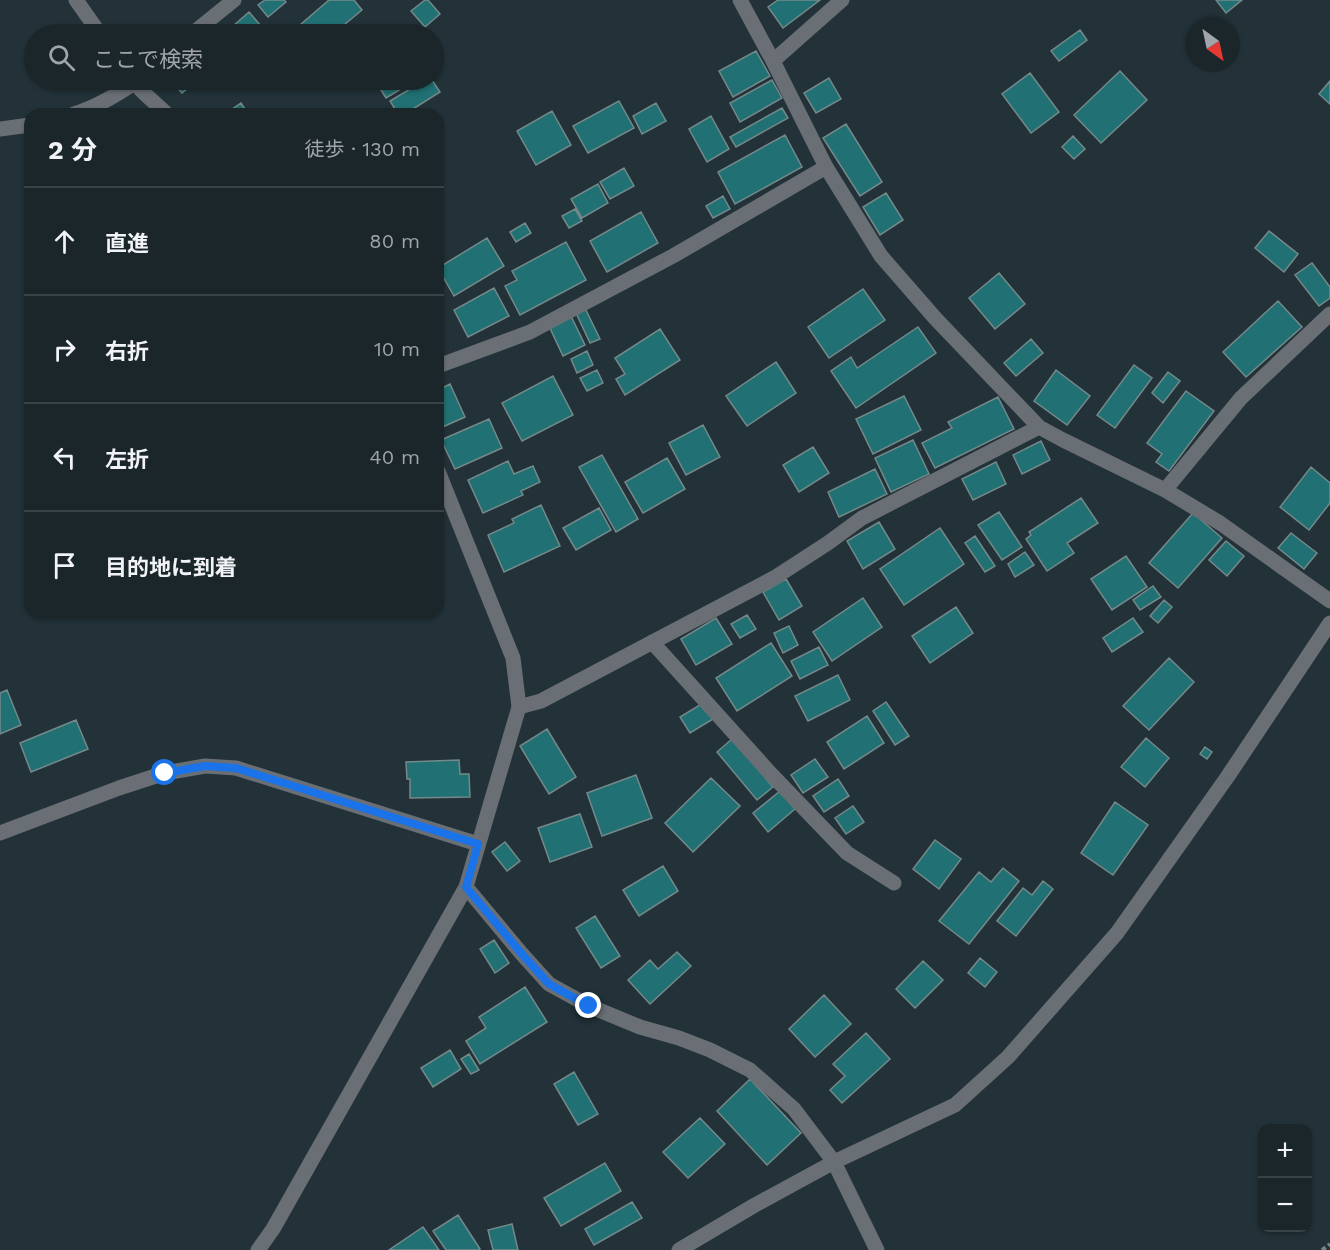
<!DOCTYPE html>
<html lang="ja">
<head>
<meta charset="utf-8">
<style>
  :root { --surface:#1a262a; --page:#273236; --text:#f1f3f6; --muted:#9fa5a8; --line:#384347 }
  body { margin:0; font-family:"Work Sans","Noto Sans JP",sans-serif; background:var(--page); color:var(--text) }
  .controls { position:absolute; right:18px; bottom:18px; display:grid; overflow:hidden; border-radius:12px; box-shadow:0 2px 4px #0004 }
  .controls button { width:54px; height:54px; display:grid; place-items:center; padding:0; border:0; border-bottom:2px solid var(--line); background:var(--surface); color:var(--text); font:30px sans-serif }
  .compass { position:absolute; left:1186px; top:18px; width:54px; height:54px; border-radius:50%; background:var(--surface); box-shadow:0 2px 4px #0004; rotate:147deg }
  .stop { position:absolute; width:18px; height:18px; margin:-14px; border:4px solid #1a73e8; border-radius:50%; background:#fff }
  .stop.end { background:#1a73e8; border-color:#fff; box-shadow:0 2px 6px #0008 }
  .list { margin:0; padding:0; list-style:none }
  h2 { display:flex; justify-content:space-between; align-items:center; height:78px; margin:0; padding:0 24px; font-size:26px }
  h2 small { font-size:20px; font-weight:400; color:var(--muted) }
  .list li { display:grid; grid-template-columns:39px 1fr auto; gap:18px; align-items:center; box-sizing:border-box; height:108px; padding:0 24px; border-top:2px solid var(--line) }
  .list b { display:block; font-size:22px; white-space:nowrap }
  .list em { font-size:20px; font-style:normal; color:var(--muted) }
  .icon { flex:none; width:33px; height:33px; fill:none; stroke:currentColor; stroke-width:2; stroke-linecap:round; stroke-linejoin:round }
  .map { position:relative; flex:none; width:1330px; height:1250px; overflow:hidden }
  .search { position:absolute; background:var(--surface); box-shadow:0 2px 4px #0004; left:24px; top:24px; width:420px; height:66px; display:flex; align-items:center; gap:15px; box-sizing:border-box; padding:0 21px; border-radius:33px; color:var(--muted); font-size:22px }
  .panel { position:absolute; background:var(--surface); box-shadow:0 2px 4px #0004; left:24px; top:108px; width:420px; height:510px; border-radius:18px }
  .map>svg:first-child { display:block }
  .building { fill:#217073; stroke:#75898a; stroke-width:1.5 }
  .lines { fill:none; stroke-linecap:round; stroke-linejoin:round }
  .path { stroke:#78858a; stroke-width:4; stroke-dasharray:4.5 3; stroke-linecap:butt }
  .minor { stroke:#696f74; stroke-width:15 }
  .route { stroke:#1a73e8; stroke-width:8 }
</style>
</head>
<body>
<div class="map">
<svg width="1330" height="1250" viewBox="0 0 1330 1250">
  <rect width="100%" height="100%" fill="#223238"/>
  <path class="building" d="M265,0H284L286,2L268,17L258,5Z
    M329,0H354L362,10L333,34H309L300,25Z
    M425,0H428L440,14L425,27L411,11Z
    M778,0H820L783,28L768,7Z
    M1216,0H1242L1226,13Z
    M249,12L268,34H237L238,33L233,26Z
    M1080,30L1087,40L1059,61L1051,51Z
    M756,51L770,76L733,97L719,71Z
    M1120,71L1147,100L1101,143L1074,115Z
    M1030,73L1059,112L1031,133L1002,94Z
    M829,78L841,99L816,113L804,93Z
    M170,80H191L194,83L182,93Z
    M380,80H416L386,98L376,82Z
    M425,80H432L440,92L405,114H398L390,101Z
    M772,80L782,98L740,122L730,103Z
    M1330,81V104L1319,94Z
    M619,101L634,128L588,153L573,126Z
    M241,103L248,114H225Z
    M656,103L666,121L642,134L633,116Z
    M782,108L788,118L736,147L730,137Z
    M552,111L571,145L536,165L517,131Z
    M711,116L729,149L707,162L689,129Z
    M846,124L882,182L860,196L823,138Z
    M785,135L802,167L735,204L718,172Z
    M1073,136L1085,149L1074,159L1062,147Z
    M624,168L634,186L610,199L600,182Z
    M598,184L608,203L582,218L571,199Z
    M886,193L903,220L880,235L863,207Z
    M723,196L730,209L713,218L706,206Z
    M575,209L582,221L569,228L562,216Z
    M641,212L658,243L607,272L590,241Z
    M525,223L531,233L516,242L510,232Z
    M1269,231L1298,254L1284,272L1255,248Z
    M487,238L504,266L454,296L438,268Z
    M566,242L586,280L520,315L505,286L517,280L512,271Z
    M1312,263L1330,287V298L1319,306L1295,275Z
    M999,273L1025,304L995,329L969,298Z
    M494,288L509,316L468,337L454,310Z
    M863,289L885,320L829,358L808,327Z
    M1278,301L1302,327L1246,377L1223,352Z
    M585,308L600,339L590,343L576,313Z
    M571,316L585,345L563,356L549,326Z
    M918,327L936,353L856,408L831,371L851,357L857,368Z
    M660,329L680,360L625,395L616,379L625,374L615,358Z
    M1031,339L1043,353L1016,376L1004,363Z
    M587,351L593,365L577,373L571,359Z
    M776,362L796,393L747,426L726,396Z
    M1134,365L1152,378L1115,428L1097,415Z
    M597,370L603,383L587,391L580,378Z
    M1056,370L1090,396L1067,425L1034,401Z
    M1168,372L1180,381L1163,403L1152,393Z
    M553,376L573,415L522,441L502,403Z
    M450,384L465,417L438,429V390Z
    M1186,391L1214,411L1169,471L1156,462L1162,454L1147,443Z
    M904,396L921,430L873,454L856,419Z
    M998,397L1014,429L935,468L922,443L952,428L948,422Z
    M489,419L502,448L455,469L441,440Z
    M703,425L720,457L686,475L669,443Z
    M913,440L929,474L891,492L875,458Z
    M1041,441L1050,460L1022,474L1013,455Z
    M813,447L829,473L799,492L783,465Z
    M602,455L638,519L616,532L579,467Z
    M667,458L685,489L643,513L625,482Z
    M508,461L514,474L533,466L540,482L521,491L523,495L483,513L468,480Z
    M996,462L1006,484L973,500L962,479Z
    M1311,467L1330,483V503L1309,530L1280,507Z
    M875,469L887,494L839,517L828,492Z
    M1081,498L1098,523L1067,543L1074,553L1047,571L1026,539L1031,535L1029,532Z
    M541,505L560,546L504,572L488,535L514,523L512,519Z
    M599,508L611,530L576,550L563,528Z
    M999,512L1022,547L1002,560L978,525Z
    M1193,513L1222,538L1178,588L1149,563Z
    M879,522L895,549L863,569L847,541Z
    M940,528L964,564L904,605L880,569Z
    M1291,533L1317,553L1304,569L1278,548Z
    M975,536L995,566L985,572L965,543Z
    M1226,541L1244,556L1227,576L1209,560Z
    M1025,552L1034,565L1015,577L1008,564Z
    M1126,556L1147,587L1112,610L1091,579Z
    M786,579L802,606L779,620L763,592Z
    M1153,586L1161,597L1140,610L1133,600Z
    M863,598L882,627L832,661L813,632Z
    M1164,600L1172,607L1158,623L1150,616Z
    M956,607L973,633L930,663L912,636Z
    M747,615L756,629L740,638L731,624Z
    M716,618L732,644L696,665L681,639Z
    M1133,618L1143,632L1112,652L1103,638Z
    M789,626L798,645L783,653L774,633Z
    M771,643L792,676L737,711L716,678Z
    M819,647L828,665L800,679L791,661Z
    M1169,658L1194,682L1149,730L1123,706Z
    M838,675L850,700L808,721L795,696Z
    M7,690L21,725L0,734V693Z
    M886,702L909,736L895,745L873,711Z
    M703,703L713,719L690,733L680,717Z
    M867,716L884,743L844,769L827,742Z
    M76,720L88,749L31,772L20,743Z
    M547,729L576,777L549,794L520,746Z
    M1146,738L1169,758L1145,787L1121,767Z
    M732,739L773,787L757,800L717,752Z
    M1205,747L1212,752L1207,759L1200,754Z
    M815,759L828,777L803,793L791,775Z
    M459,760L460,774H469L470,797L410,798V779H407L406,762Z
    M636,775L652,818L602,836L587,793Z
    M711,778L740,806L693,852L665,823Z
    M838,779L849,796L824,812L813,796Z
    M780,791L795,809L768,832L753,813Z
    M1115,802L1148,825L1113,875L1081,853Z
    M853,806L864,822L846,834L835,818Z
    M580,814L592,847L550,862L538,828Z
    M935,840L961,859L939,889L913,869Z
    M505,842L520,861L507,871L492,852Z
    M663,866L678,891L639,916L623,890Z
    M1003,868L1019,881L969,944L939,921L979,872L991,882Z
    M1043,881L1053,889L1016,936L997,921L1023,888L1032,895Z
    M595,916L620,956L601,968L576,928Z
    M494,940L509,963L495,973L480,949Z
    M677,952L691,966L650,1004L628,980L650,960L658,969Z
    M980,958L997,972L985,987L968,973Z
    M923,961L943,980L915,1008L896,989Z
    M525,987L547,1022L480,1064L466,1041L486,1028L479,1017Z
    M824,995L851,1024L815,1057L789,1029Z
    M866,1033L890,1059L842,1103L830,1090L845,1076L833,1064Z
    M450,1050L461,1069L433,1087L421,1068Z
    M469,1054L479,1070L471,1074L461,1059Z
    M574,1072L598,1114L578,1125L554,1084Z
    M750,1079L801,1133L767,1165L717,1111Z
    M700,1118L725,1144L688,1178L663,1152Z
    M605,1163L621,1191L561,1226L544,1198Z
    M632,1202L642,1218L594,1245L585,1229Z
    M458,1215L480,1249L479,1250H446L433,1231Z
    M512,1224L518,1250H493L488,1230Z
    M423,1227L439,1250H389Z"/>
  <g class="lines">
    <path class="path" d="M1322,1250L1330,1244"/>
    <path class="minor" d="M76,0L100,34
      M740,0L773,61L826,167L881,256L935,318L1039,427L1063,440L1165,490L1220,523L1330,601
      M192,34L234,0
      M773,61L842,0
      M138,80L134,83L145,94L167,114
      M74,114C97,107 115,96 134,83L132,80
      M0,129L30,125
      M438,366L530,332L673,256L826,167
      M1165,490L1241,398L1330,314
      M652,642L771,774L847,853L894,883
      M519,707L541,701L774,578L828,543L862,518L1039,427
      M0,833L119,788L165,773L205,766L236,768L478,844
      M466,887L521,953L549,984L589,1006L640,1027L679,1038L710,1050L750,1070L794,1109L834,1162L877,1250
      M258,1250L273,1229L466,887L519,707L513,658L438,471
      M679,1250L755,1205L834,1162L955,1105L1008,1057L1117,933L1228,776L1330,623"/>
  </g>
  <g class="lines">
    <path class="route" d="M165,773L205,766L236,768L478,844L466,887L521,953L549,984L589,1006"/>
  </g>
</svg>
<div class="controls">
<button>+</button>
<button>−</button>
</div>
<svg class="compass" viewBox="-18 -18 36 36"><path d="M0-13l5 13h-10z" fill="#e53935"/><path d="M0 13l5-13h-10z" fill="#9fa5a8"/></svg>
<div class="stop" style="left:165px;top:773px"></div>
<div class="stop end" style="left:589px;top:1006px"></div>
<div class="search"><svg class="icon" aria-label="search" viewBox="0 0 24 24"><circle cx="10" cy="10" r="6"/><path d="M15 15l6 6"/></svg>ここで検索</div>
<section class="panel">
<h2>2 分<small>徒歩 · 130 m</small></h2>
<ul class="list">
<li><svg class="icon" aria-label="ahead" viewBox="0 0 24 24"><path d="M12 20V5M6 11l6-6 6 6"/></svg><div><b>直進</b></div><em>80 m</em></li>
<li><svg class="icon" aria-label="right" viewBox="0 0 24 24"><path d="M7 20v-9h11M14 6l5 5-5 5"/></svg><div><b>右折</b></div><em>10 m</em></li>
<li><svg class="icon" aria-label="left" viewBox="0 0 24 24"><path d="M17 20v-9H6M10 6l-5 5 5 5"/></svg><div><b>左折</b></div><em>40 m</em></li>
<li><svg class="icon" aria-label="arrive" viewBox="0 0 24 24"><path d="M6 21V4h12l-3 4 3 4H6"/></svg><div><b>目的地に到着</b></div></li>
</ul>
</section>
</div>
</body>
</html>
